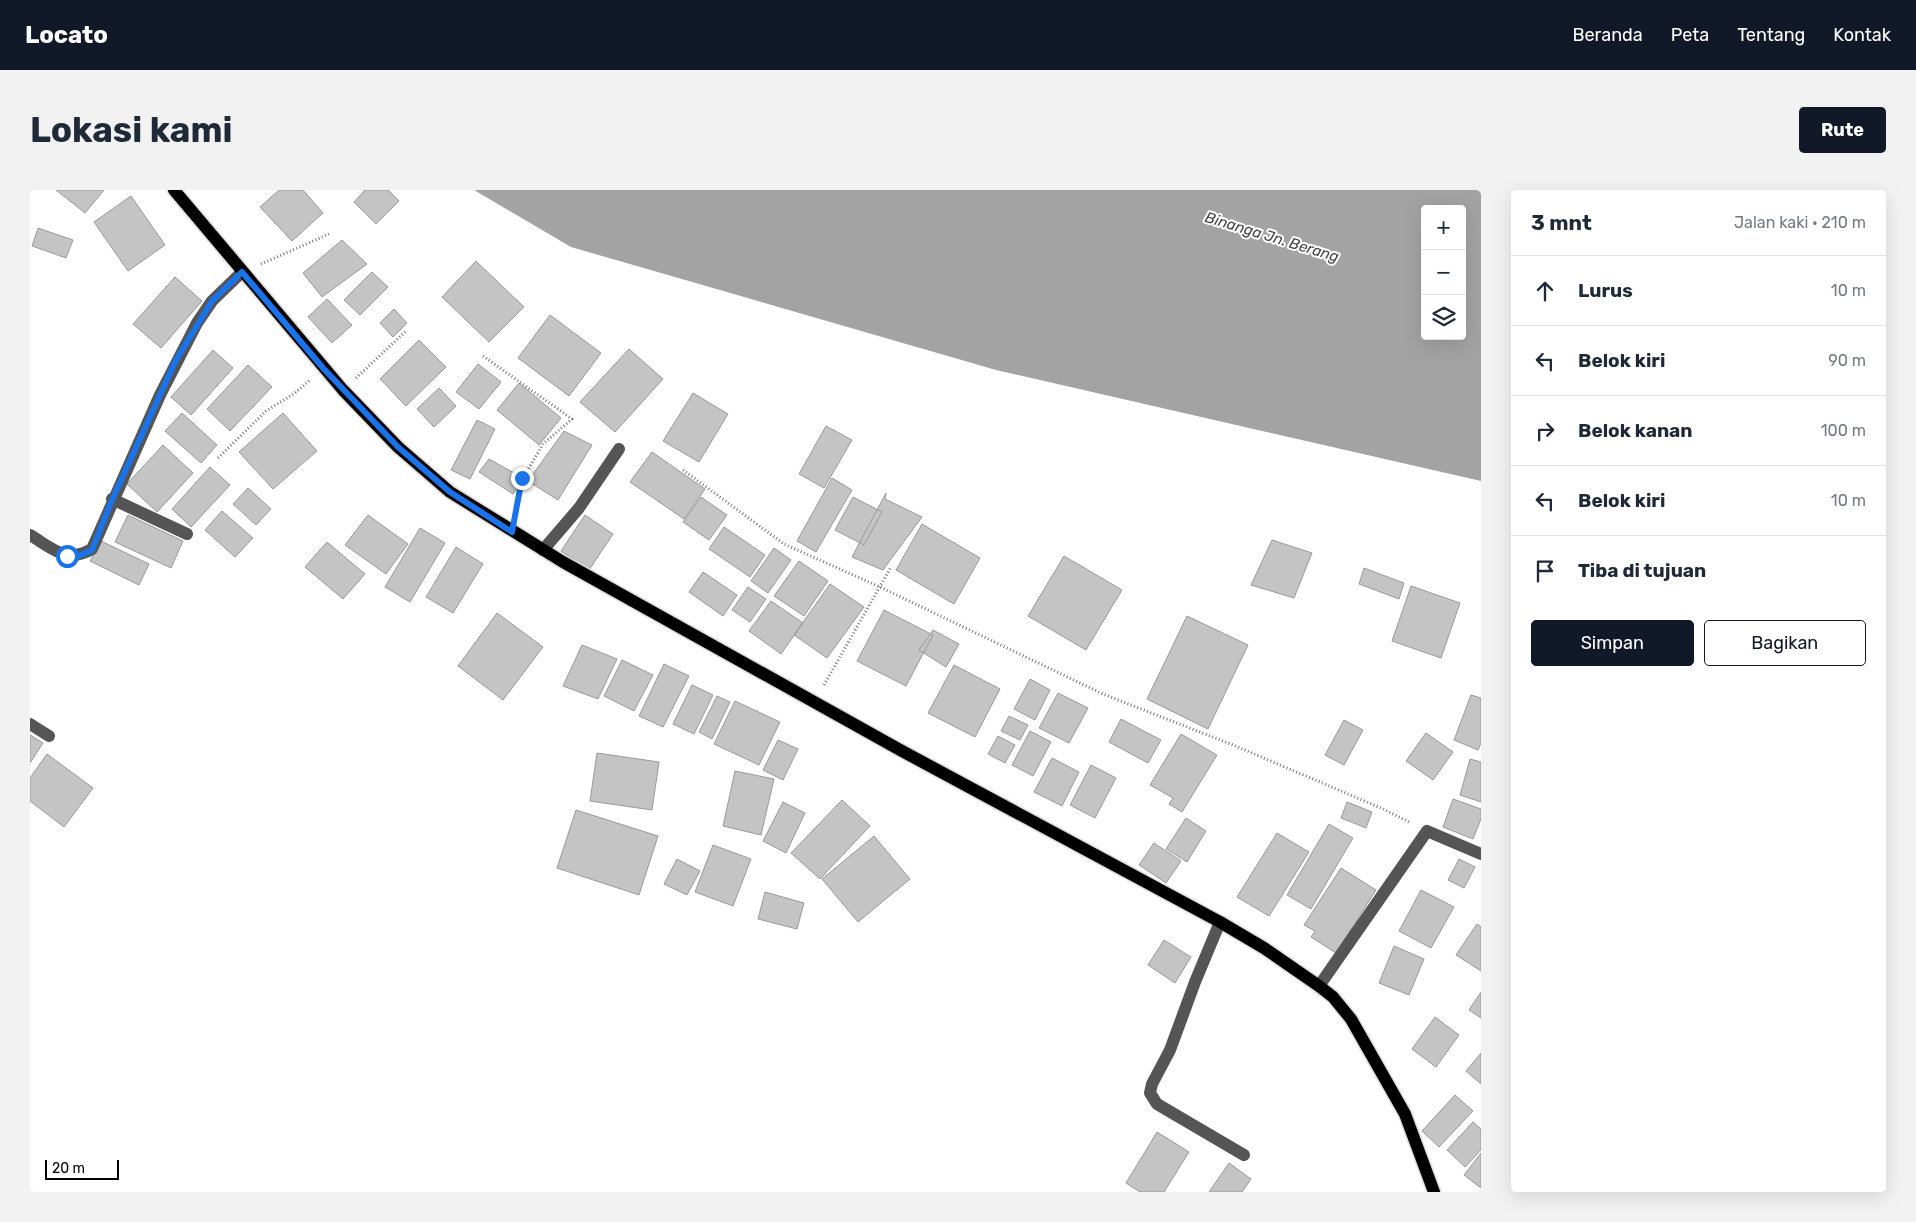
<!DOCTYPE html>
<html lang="id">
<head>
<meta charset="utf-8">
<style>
  :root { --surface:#fff; --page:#f2f2f3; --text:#1f2937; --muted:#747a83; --line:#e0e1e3; --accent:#111827 }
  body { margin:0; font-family:Rubik,sans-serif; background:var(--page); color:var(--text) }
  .controls { position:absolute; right:15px; top:15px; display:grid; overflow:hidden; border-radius:5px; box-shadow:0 5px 20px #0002 }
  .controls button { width:45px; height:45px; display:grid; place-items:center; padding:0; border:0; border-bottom:1px solid var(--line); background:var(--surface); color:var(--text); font:25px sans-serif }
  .scale { position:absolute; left:15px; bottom:12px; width:74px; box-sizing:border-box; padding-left:5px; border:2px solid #000; border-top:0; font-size:14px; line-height:18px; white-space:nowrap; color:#000; -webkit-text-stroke:4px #fff; paint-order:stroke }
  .stop { position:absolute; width:15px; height:15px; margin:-11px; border:4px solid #1a73e8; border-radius:50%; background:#fff }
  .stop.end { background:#1a73e8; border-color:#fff; box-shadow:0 1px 5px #0008 }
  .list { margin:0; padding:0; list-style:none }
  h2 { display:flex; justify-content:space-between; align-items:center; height:65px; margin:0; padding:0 20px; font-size:21px }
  h2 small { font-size:16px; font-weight:400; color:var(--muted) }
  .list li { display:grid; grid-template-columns:32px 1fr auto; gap:15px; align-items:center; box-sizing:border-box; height:70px; padding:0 20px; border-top:1px solid var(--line) }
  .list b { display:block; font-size:19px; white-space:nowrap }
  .list em { font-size:16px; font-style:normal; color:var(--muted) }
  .actions { display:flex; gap:10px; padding:15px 20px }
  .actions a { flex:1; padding:11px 0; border:1px solid var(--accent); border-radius:5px; text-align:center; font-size:18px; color:var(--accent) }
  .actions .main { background:var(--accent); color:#fff }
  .icon { flex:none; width:28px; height:28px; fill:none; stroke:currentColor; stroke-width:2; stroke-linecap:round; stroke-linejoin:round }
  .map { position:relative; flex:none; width:1451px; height:1002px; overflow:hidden; border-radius:5px }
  header { display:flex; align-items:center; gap:30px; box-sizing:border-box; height:70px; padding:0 25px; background:var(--accent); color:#fff }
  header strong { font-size:24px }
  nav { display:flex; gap:28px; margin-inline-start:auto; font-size:18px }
  .intro { display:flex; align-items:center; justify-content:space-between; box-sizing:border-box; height:120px; padding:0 30px }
  h1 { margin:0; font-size:35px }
  .button { padding:12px 22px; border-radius:5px; background:var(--accent); color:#fff; font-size:18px; font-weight:700 }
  main { display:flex; gap:30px; padding:0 30px }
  aside { flex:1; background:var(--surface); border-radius:5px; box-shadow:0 5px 20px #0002 }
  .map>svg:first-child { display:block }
  .water { fill:#a3a3a3; fill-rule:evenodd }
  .building { fill:#c4c4c4; stroke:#999 }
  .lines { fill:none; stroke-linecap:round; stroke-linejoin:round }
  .major-casing { stroke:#dbdbdb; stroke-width:15 }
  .path { stroke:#777; stroke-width:3; stroke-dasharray:1 2.5; stroke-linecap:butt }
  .minor { stroke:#555; stroke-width:12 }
  .major { stroke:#000; stroke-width:12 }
  .route { stroke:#1a73e8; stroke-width:6 }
  .labels { text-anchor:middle; stroke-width:4; stroke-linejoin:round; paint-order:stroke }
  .water-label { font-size:15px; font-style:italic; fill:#444; stroke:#fff }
</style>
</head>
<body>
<header>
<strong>Locato</strong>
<nav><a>Beranda</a><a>Peta</a><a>Tentang</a><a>Kontak</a></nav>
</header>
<div class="intro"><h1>Lokasi kami</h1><a class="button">Rute</a></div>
<main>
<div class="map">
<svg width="1451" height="1002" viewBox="0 0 1451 1002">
  <rect width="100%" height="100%" fill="#fff"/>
  <path class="water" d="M444,0H1451V291L966,180L541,57ZM1395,19H1432V146H1395Z"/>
  <path class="building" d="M26,0H74L55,23Z
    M249,0H273L293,23L262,51L230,17Z
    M335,0H358L369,11L346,34L324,12Z
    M101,6L135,55L98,81L64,32Z
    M8,38L43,50L36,68L2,56Z
    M312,50L337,74L292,107L273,83Z
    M446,71L494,117L459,152L412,107Z
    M342,82L358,97L330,125L314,110Z
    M145,87L172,111L131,158L103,134Z
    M297,109L322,135L302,153L278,127Z
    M364,119L377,133L363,147L350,133Z
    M520,125L571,163L539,206L488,168Z
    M389,150L416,177L376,216L350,189Z
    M599,159L633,189L585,242L550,212Z
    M183,160L203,178L161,225L141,207Z
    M448,174L471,192L449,219L426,202Z
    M218,175L242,197L200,241L177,219Z
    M489,193L531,228L509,255L467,220Z
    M409,198L426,216L404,237L387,219Z
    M663,203L698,224L669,272L633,251Z
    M152,223L187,255L171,273L135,241Z
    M253,223L287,261L243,299L209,262Z
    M447,230L465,239L440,289L421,280Z
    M796,236L822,250L794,298L769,284Z
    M534,241L562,255L528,310L498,291Z
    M133,255L163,283L127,322L97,294Z
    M622,262L675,299L654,329L600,292Z
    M459,269L493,288L483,304L449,282Z
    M180,277L200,295L161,337L142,319Z
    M802,288L822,300L786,362L767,351Z
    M218,298L241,319L226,335L203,314Z
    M856,303L855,309L892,327L853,380L822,367Z
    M671,307L697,325L679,350L653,332Z
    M823,307L852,322L834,355L805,340Z
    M192,321L223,348L205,367L175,340Z
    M98,325L153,351L141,378L85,352Z
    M338,325L378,354L356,384L315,355Z
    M555,325L583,344L559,380L531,361Z
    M892,334L950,368L924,414L866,380Z
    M694,337L735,365L720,387L679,359Z
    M390,338L415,353L380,412L355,397Z
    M1242,350L1282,363L1264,408L1221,395Z
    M71,351L119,374L109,395L60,371Z
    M297,352L335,384L313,409L275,377Z
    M426,357L453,374L423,423L396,407Z
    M744,358L761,370L738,403L721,391Z
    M1034,366L1092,400L1056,460L998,426Z
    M769,371L798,391L774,426L744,406Z
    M1334,378L1374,393L1369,409L1329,394Z
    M673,382L707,405L693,426L659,402Z
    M800,394L834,417L797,468L764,445Z
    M1381,396L1430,413L1411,468L1362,451Z
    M718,397L736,409L720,432L702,420Z
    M741,411L773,433L751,464L719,441Z
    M854,420L903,445L876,496L827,471Z
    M467,423L513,457L473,510L428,476Z
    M1157,426L1218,455L1178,539L1117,509Z
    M903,440L929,454L916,477L889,460Z
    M552,455L587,469L568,509L533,496Z
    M592,470L623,485L604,521L574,506Z
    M634,474L659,486L633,537L609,526Z
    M924,475L970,499L945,547L898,523Z
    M1000,489L1020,500L1005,530L984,519Z
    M662,495L683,505L664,544L643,534Z
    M1028,503L1058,518L1039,553L1009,538Z
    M1441,505L1451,508V553L1448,560L1424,550Z
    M687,506L700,512L682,549L669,542Z
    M705,511L750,532L729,575L684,554Z
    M979,526L998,535L990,550L971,541Z
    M1091,529L1131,550L1118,573L1079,552Z
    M1314,530L1333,540L1314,575L1295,565Z
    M1000,541L1021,552L1003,586L982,575Z
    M1396,543L1423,562L1403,590L1376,571Z
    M1151,544L1187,565L1152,622L1139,614L1143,608L1120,595Z
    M0,545L13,553L0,573Z
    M968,546L985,555L975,573L958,564Z
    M748,550L768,559L753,590L733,580Z
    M567,563L629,572L622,620L560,611Z
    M17,564L63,598L34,637L0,611V588Z
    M1022,568L1049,582L1032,616L1004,602Z
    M1440,569L1451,572V612L1430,605Z
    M1061,575L1086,588L1065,628L1040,615Z
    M705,581L744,589L731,645L693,636Z
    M1423,609L1451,619V629L1443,649L1413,637Z
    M812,610L840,636L790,689L761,663Z
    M753,612L775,623L756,663L733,651Z
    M1317,612L1342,622L1336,638L1311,628Z
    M546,620L628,646L609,705L527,678Z
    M1156,628L1176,641L1157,672L1136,659Z
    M1299,634L1323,648L1281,719L1257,705Z
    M1247,643L1279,662L1239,726L1207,707Z
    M844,646L880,689L828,732L792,689Z
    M1124,653L1151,671L1136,693L1109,675Z
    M683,655L721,669L703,716L665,702Z
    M647,669L670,681L657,705L634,694Z
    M1429,669L1445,677L1434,698L1418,690Z
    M1311,678L1346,700L1306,763L1281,747L1285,741L1274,735Z
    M1391,700L1424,717L1401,758L1369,741Z
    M735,702L774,713L767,739L728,729Z
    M1447,734L1451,737V781L1426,765Z
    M1134,750L1161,767L1145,793L1118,775Z
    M1364,756L1394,769L1379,805L1349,793Z
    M1451,802V828L1439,820Z
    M1405,827L1429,845L1406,877L1382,859Z
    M1451,863V894L1436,881Z
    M1425,905L1443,921L1409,957L1392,941Z
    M1443,932L1451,939V960L1435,977L1417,960Z
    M1127,942L1159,962L1134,1002H1110L1096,993Z
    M1451,963V998L1434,985Z
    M1199,973L1221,989L1212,1002H1179Z"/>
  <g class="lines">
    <defs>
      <path id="major" d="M144,0L313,200L368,257L420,302L533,372L872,561L1190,732L1234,758L1289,796L1303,807L1321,829L1375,924L1404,1002"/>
    </defs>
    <use href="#major" class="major-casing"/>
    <path class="path" d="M231,74L299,44
      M453,166L542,229L513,254L493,288L486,321
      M326,188L376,141
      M188,268L236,221L265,203L280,190
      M653,280L754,354L850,397L1073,504L1203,555L1351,618L1381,633
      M794,495L861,377"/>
    <path class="minor" d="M82,309L157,344
      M0,345C22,358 36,374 62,359L130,205L167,133L182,111L212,82
      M513,360L549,318L589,259
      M0,534L19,546
      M1190,732L1165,792L1140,860L1122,894L1120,903L1127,914L1214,965
      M1289,796L1397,641L1451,664"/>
    <use href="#major" class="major"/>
  </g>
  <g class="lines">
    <path class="route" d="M37,366L46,367L62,360L82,310L146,170L182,111L212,82L293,178L368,257L420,302L482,342L492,288"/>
  </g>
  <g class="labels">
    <g class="water-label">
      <text transform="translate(1242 47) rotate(17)" y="5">Binanga Jn. Berang</text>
    </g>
  </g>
</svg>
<div class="controls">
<button>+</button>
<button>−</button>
<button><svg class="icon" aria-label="layers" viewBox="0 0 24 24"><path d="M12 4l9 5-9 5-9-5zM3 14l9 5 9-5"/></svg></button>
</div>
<div class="scale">20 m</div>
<div class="stop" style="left:37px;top:366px"></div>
<div class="stop end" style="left:492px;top:288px"></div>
</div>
<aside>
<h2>3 mnt<small>Jalan kaki · 210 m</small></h2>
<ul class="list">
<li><svg class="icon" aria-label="ahead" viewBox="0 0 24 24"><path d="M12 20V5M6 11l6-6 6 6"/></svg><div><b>Lurus</b></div><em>10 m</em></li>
<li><svg class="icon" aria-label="left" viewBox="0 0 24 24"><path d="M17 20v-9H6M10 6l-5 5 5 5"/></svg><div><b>Belok kiri</b></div><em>90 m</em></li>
<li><svg class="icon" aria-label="right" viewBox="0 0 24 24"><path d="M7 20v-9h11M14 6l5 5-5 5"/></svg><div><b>Belok kanan</b></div><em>100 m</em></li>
<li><svg class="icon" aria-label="left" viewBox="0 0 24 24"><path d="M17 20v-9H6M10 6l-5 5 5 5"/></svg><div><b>Belok kiri</b></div><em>10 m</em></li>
<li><svg class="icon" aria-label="arrive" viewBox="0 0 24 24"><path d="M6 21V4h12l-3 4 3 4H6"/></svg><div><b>Tiba di tujuan</b></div></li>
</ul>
<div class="actions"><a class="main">Simpan</a><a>Bagikan</a></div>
</aside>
</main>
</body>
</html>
